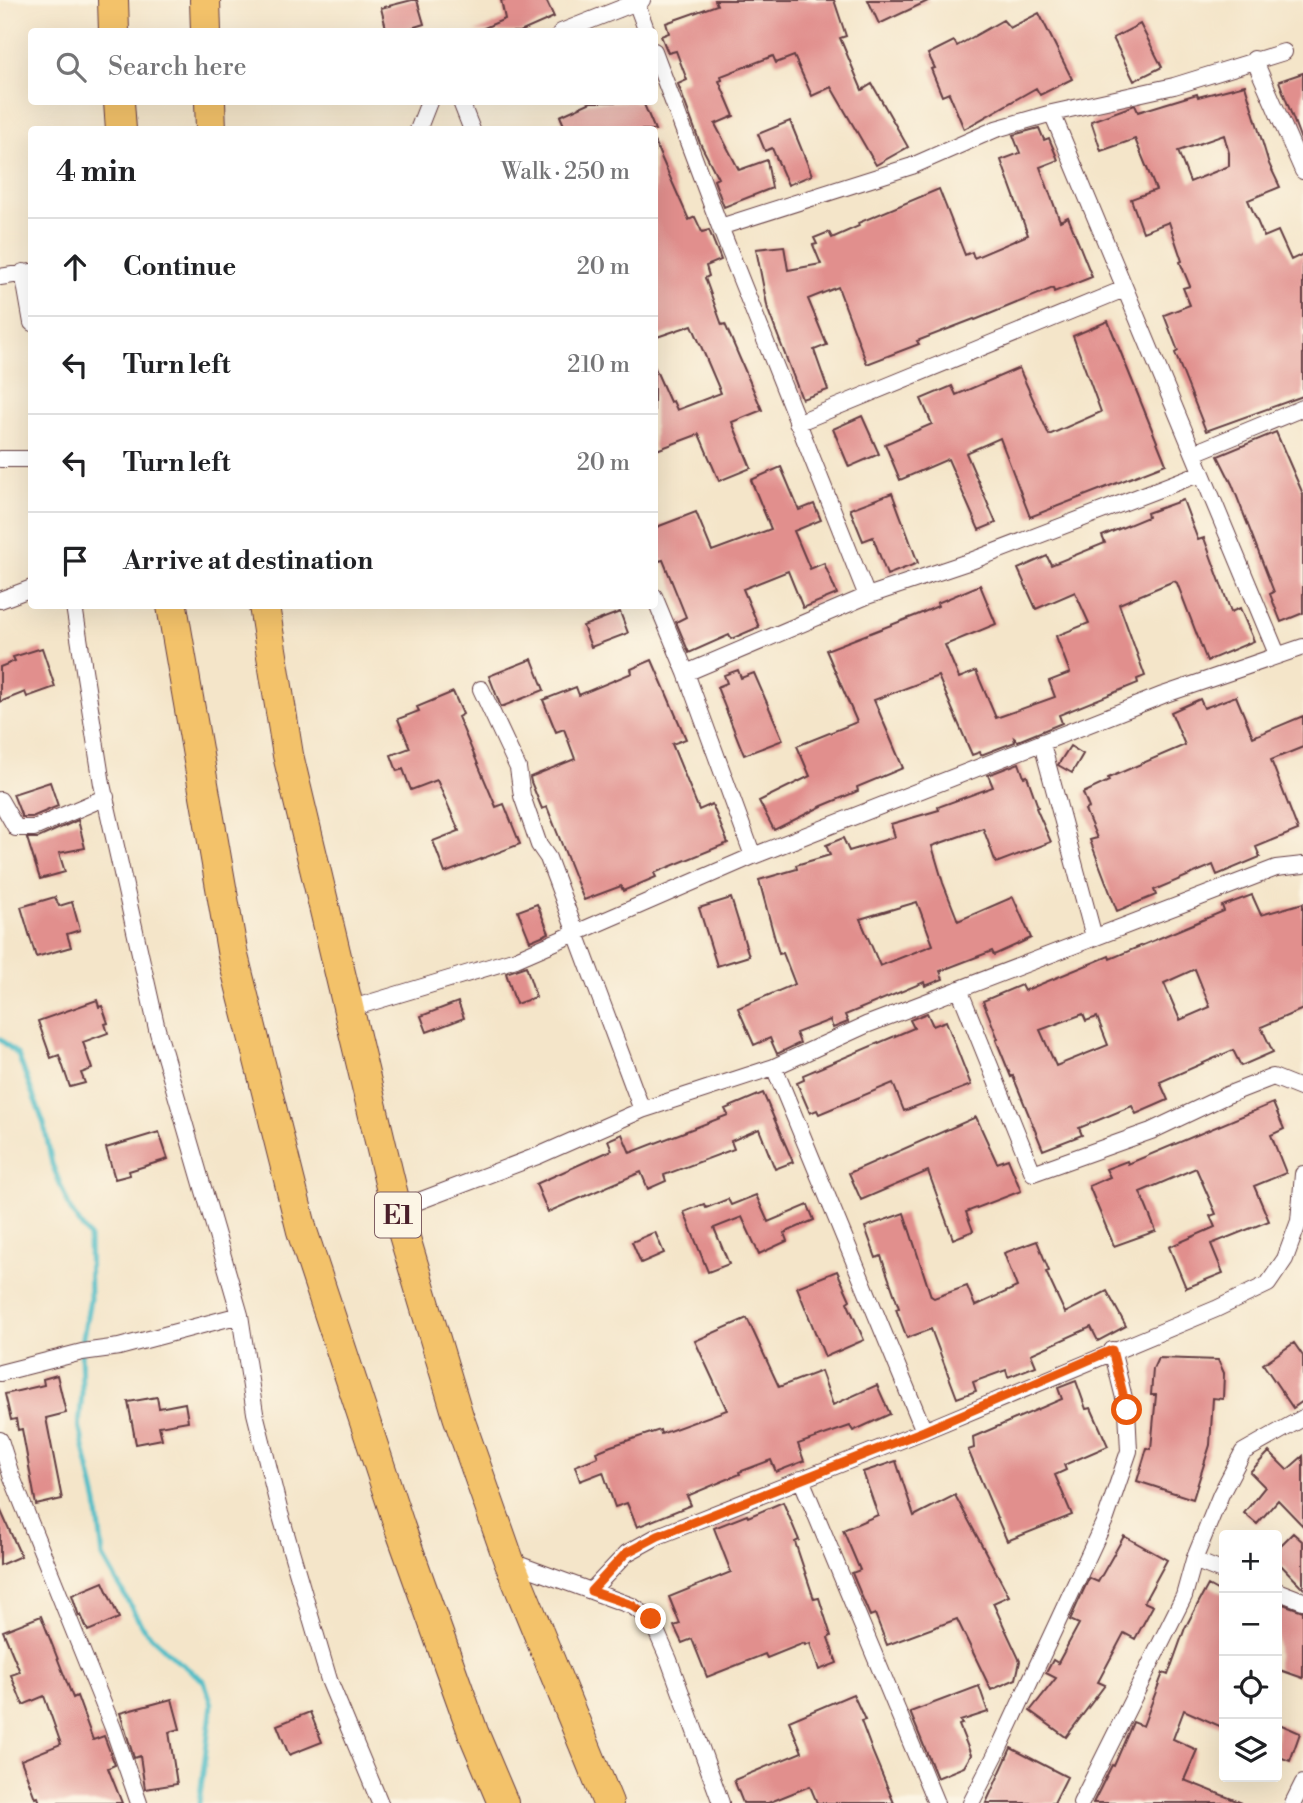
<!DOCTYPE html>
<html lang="en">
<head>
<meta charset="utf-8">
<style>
  :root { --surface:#fff; --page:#f6f6f6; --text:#202124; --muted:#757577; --line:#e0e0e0 }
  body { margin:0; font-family:"Libre Bodoni",serif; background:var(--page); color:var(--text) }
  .controls { position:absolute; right:21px; bottom:21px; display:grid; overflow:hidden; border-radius:7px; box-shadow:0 7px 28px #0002 }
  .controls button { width:63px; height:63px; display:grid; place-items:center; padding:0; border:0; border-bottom:2px solid var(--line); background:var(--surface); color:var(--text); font:35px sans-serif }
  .stop { position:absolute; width:21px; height:21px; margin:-16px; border:5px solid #ea580c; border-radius:50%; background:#fff }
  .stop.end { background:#ea580c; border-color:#fff; box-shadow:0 2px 7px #0008 }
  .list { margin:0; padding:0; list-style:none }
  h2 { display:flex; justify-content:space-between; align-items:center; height:91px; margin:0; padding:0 28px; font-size:30px }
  h2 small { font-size:23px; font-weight:400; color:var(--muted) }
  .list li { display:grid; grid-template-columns:46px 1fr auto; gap:21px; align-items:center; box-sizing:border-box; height:98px; padding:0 28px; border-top:2px solid var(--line) }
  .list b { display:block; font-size:26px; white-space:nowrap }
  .list em { font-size:23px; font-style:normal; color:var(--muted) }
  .icon { flex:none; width:38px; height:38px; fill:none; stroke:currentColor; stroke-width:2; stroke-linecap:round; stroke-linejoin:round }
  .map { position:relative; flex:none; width:1303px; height:1803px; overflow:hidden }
  .search { position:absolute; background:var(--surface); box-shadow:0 7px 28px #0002; left:28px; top:28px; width:630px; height:77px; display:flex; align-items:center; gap:18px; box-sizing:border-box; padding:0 24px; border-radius:7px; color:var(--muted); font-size:26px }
  .panel { position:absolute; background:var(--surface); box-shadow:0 7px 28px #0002; left:28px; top:126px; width:630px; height:483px; border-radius:7px }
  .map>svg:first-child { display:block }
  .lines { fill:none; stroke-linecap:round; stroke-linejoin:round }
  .stream { stroke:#4fbdc7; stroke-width:5 }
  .building { fill:#e18f8d; fill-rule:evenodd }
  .minor-casing { stroke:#643d43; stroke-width:18 }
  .motorway-casing { stroke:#643d43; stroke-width:32 }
  .minor { stroke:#fff; stroke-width:16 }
  .motorway { stroke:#f3c26a; stroke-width:30 }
  .route { stroke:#ea580c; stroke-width:9 }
  .labels { text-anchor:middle; stroke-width:5; stroke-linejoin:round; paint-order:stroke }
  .shield { fill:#fcf5e5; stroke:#7f5f63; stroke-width:2 }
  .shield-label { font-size:26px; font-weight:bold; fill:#4a1f2b }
</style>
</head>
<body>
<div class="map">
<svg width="1303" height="1803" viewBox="0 0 1303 1803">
  <rect width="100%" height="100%" fill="#fcf5e5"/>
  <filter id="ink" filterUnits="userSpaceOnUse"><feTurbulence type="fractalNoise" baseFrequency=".0143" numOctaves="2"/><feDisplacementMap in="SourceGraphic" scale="14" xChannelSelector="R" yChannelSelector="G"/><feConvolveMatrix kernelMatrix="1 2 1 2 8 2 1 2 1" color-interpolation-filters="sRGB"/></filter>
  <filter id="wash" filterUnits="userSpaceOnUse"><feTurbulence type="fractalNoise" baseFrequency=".00686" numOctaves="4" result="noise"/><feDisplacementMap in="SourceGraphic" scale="28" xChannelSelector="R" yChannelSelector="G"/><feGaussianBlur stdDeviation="1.57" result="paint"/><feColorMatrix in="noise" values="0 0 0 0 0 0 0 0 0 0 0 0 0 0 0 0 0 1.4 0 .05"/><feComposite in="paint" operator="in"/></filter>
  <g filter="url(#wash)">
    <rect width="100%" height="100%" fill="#f4e5c9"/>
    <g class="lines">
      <path class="stream" d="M0,1039L18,1055L44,1124L52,1164L71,1211L89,1237L90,1300L81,1347L82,1394L79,1425L97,1504L103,1557L143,1628L175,1659L204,1681L212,1704L199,1803"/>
    </g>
    <g id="blocks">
      <path class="building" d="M412,0H417L424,24L398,32H387L381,8Z
        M501,0H546L554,17L520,32H475L505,19Z
        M715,0H834L846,36L840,38L862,90L872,84L908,147L876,165L831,87L812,96L794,56L776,63L773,56L721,76L722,80L719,81L734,116L715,124L739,170L767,160L772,188L724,207L714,180L718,178L700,143L678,84L687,80L676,51L668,53L661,36L669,33L666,23L717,5Z
        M868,0H930L879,24Z
        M1039,13L1072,79L1040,95L1036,88L964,129L949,93L942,96L931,69L935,68L928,54L954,41L957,46L1003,20L1010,28Z
        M1140,24L1162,67L1134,81L1113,38Z
        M1303,73V145L1279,81Z
        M1245,85L1269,164L1280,187L1248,200L1264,237L1278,231L1291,260L1303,254V396L1206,431L1175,353L1178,351L1164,315L1190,305L1183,288L1190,286L1180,262L1182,261L1169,222L1143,232L1131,199L1156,190L1135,139L1101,151L1091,121L1135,105L1138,112L1197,94L1198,97ZM1224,135L1229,153V166L1190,182L1178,151Z
        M591,102H643L655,130H566L560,116Z
        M790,121L812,175L788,185L772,148L765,151L758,134Z
        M1039,128L1044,140L1049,138L1058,160L1040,167L1060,221L1068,217L1092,277L1054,292L1053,288L975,320L974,319L917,341L919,344L867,364L838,287L808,299L827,345L814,350L828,390L802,399L768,310L756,249L784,246L788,270L821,264L813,245L817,244L814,238L829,232L832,238L859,226L858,223L939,189L965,255L972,252L974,258L1028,235L1001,160L1020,153L1013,135Z
        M654,141L689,220L695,217L702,232L709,230L721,260L706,266L709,276L705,278L722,325L725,324L762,410L732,422L751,468L719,481L699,434L654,451V366L670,402L673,401L677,410L721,393L692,325L654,338Z
        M1108,321L1166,464L1030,517L1000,438L966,453L996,523L979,530L948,459L900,480L885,444L932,424L921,399L952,386L956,395L1019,368L1049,435L1101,412L1073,336Z
        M862,416L879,454L849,467L833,429Z
        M1276,432L1303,494V613L1281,622L1270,594L1274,592L1232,484L1218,456Z
        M781,467L799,510L814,504L821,520L794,531L810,569L824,563L837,594L803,608L788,571L743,589L759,627L731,639L729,635L689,653L676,622L686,617L663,560L659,561L654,549V528L696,512L712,551L771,529L751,480Z
        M892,493L918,563L887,575L873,537L863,541L850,509Z
        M1183,500L1198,540L1204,538L1231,612L1240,608L1254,641L1207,661L1177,583L1174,581L1119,604L1145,676L1137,679L1138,683L1059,715L1062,723L1018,741L1014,738L1015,742L981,755L980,752L972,755L938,676L874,700L903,768L857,787L858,791L822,806L774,830L759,801L810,776L797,746L857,722L826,650L917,615L938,606L937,603L980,585L996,624L945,645L959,678L976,671L996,718L1055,697L1049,681L1070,673L1056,636L1089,623L1075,592L1036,609L1018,569L1047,556L1051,565L1105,543L1102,536L1148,517L1147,513Z
        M620,612L628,633L591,647L583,626Z
        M42,648L55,687L27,697L25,692L0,702V667L15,661L13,657Z
        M532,659L544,690L501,707L489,676Z
        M652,660L686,739L672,744L699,810L712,804L728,843L654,873L656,877L623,891L621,886L584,900L547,807L542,809L531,782L530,777L575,759L564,729L556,732L543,700L576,687L579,695L632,673L631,669Z
        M738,670L741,678L754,673L783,740L744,755L717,687L727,683L724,675Z
        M453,692L463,714L458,717L496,807L504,804L520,844L445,873L433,841L459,831L437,780L411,790L403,769L397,771L391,755L410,748L398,719L419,711L417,707Z
        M1236,696L1253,737L1303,716V747L1271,760L1298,830L1256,847L1260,857L1217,875L1213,865L1154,890L1156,895L1117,911L1090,840L1097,838L1085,810L1089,808L1083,793L1109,781L1108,778L1185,745L1171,712L1200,699L1204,708Z
        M1070,746L1083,754L1072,773L1058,765Z
        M1019,763L1024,777L1027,776L1038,807L1036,808L1051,842L996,863L983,828L932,846L943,883L958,921L1013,897L1031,938L994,955L992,951L940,971L943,979L925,986L924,982L845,1015L848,1022L833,1028L830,1020L796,1033L800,1043L777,1054L770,1038L754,1045L738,1008L795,984L783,953L779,954L759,880L797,869L796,865L830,855L826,845L843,838L849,851L895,837L891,824L939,810L938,807L993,787L988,775ZM917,902L933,945L880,966L860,919Z
        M50,782L58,806L32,817H22L13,794Z
        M78,820L85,848L59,853L65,872L40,879L27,838H38Z
        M1252,895L1261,915L1303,903V1009L1261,1027L1273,1052L1241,1066L1233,1050L1160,1082L1168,1100L1136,1114L1132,1106L1079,1128L1082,1135L1043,1150L1013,1076L1011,1077L996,1040L998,1039L983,1001L1021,985L1024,991L1109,956L1110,959L1224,911L1222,906ZM1195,969L1210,1007L1180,1020L1164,983ZM1083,1014L1086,1021L1097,1017L1108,1045L1056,1066L1040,1030Z
        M55,897L59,906L72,902L80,930L67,934L71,947L36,957L21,907Z
        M731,898L749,956L717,966L699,908Z
        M537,904L549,933L530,941L518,911Z
        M526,966L536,997L516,1004L506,973Z
        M97,1000L99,1007L102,1006L108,1023L105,1024L108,1033L83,1042L92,1069L81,1073L85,1083L70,1087L59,1055L51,1058L38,1021Z
        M458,1002L464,1018L427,1032L421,1016Z
        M927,1013L933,1026L946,1021L971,1085L904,1111L893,1083L819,1114L817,1110L810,1113L797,1083L804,1080L803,1075L914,1028L910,1020Z
        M763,1093L793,1162L775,1169L759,1129L731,1141L734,1149L664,1175L666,1181L648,1189L641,1172L548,1212L536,1184L612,1150L608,1140L622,1134L630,1153L728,1115L725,1109Z
        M1273,1103L1284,1129L1271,1135L1286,1173L1254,1186L1269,1221L1211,1244L1223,1273L1186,1288L1169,1247L1215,1227L1210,1216L1216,1214L1196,1168L1140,1192L1156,1231L1114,1246L1089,1186L1110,1177L1106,1169L1127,1161L1128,1164Z
        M976,1117L997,1163L1008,1159L1021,1191L966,1212L973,1231L953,1239L928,1171L861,1200L849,1173Z
        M159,1132L168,1159L129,1171L130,1175L115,1179L106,1148Z
        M756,1195L768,1222L808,1205L814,1220L784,1233L787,1241L759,1254L742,1217L714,1228L729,1264L708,1272L684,1212L704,1204L706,1208L728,1199L731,1205Z
        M904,1213L931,1296L934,1298L967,1286L975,1306L1017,1287L1004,1253L1037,1241L1049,1271L1046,1272L1065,1313L1107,1291L1126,1326L1098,1341L1091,1327L1031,1354L1036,1366L1008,1377L1006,1370L973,1382L976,1391L957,1398L931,1329L907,1338L896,1309L899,1308L881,1256L876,1258L865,1227Z
        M655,1232L664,1253L641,1263L632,1242Z
        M837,1271L850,1300L847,1302L864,1340L825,1357L797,1287Z
        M747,1318L779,1387L821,1371L833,1405L877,1385L890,1414L853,1431L850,1426L798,1444L804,1461L776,1472L771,1460L739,1472L740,1474L687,1496L691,1505L637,1527L627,1503L615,1507L603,1472L580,1481L575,1466L598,1457L596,1452L611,1446L660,1430L661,1434L727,1410L695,1341Z
        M1294,1343L1303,1356V1401L1293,1408L1263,1364Z
        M1158,1358L1218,1360L1224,1373L1223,1399L1213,1398L1210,1445L1193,1499L1137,1481L1147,1448L1151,1449L1156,1395H1151L1153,1369Z
        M57,1375L66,1413L46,1418L62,1499L36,1505L22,1429L18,1430L16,1419L11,1420L5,1394L44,1385L43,1379Z
        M1076,1381L1086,1409L1091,1408L1108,1446L1064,1465L1066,1470L1055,1475L1072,1515L1007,1541L968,1450L974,1448L973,1437L1062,1399L1058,1388Z
        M157,1397L159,1408L185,1403L188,1421L159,1426L162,1439L136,1444L128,1402Z
        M1269,1452L1287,1470L1303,1456V1526L1278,1500L1257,1524L1244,1513L1265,1487L1250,1472Z
        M896,1461L914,1516L955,1495L1009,1596L993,1603L1020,1661L1016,1679L991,1690L957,1619L887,1645L875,1614L870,1616L852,1573L860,1570L843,1530L878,1515L863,1472Z
        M783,1502L799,1540L795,1542L814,1599L819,1598L831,1636L828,1638L837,1663L819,1670L810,1643L805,1645L804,1643L767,1658L765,1654L707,1677L692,1639L682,1643L674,1626L680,1624L669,1597L731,1572L714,1528L747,1515L748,1517Z
        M0,1509L21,1556L0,1565Z
        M1293,1533L1303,1542V1588L1277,1561V1549Z
        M1124,1536L1167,1560L1144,1602L1153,1606L1135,1639L1124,1633L1098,1682L1105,1685L1066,1737L1030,1711L1056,1678L1046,1673L1053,1660L1058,1663L1079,1624L1070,1620L1089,1578L1098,1582Z
        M103,1582L119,1618L88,1631L81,1615L79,1616L72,1595Z
        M1208,1585L1224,1594V1728L1184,1710L1173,1739L1197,1750L1184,1780L1242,1803H1093L1112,1765L1114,1766L1133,1722L1143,1726L1163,1673L1168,1675L1185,1628Z
        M1277,1602L1303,1611V1678L1277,1669Z
        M41,1616L73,1698L77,1696L93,1740L104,1736L115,1765L108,1768L122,1803H40L38,1797L35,1798L21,1760L61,1744L44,1696L23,1705L11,1675L20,1672L3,1631Z
        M979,1686L988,1712L960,1721L962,1724L959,1725L971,1755L964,1767L937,1778L910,1712Z
        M853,1694L865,1720L861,1721L873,1753L894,1803H817L810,1786L768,1803H743L734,1780L802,1752L789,1721Z
        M172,1699L180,1729L169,1732L177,1784L145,1789L140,1756L134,1758L120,1713Z
        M310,1712L322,1742L289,1755L277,1725Z
        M1277,1723L1300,1733L1290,1761L1277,1756Z
        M1011,1748L1067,1777L1054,1803H986Z"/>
    </g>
  </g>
  <g filter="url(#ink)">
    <use href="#blocks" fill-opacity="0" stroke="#643d43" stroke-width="2"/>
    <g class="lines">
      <defs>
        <path id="minor" d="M636,2L647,32
          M561,32L642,0
          M654,51L720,227L867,596
          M1254,59L1303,171
          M461,102L472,130
          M1052,113L1277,654
          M418,130L429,102
          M720,227L912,166L996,129L1052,113L1174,86L1284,52
          M23,272L32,323
          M0,277L32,272
          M797,423L1124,289
          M1194,453L1303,408
          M0,459H32
          M654,596L686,673L753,856
          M0,600L32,588
          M74,606L102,784L157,1029L240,1315L255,1413L280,1513L329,1680L380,1803
          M686,673L867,596L971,561L1201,473
          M481,689L518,768L522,796L539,845L548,858L642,1110
          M1042,744L1094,937
          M0,800L16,828H34L106,797
          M959,989L1033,1173L1151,1131L1227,1095L1273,1077L1303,1089
          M349,1009L516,959L753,856L1163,695L1303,647
          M774,1067L924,1431
          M419,1201L540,1155L642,1110L774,1067L866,1025L1276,868L1303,865
          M0,1373L82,1352L119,1347L240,1315
          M0,1440L11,1475L113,1728L139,1803
          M801,1479L936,1803
          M1194,1560L1224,1572
          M509,1561L632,1606L651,1619L669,1660L721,1803
          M591,1591L627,1553L658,1536L924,1431L1216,1309L1268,1284L1285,1259L1299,1221L1303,1174
          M1277,1591L1303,1601
          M971,1803L999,1748L1106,1518L1129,1451L1127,1410L1112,1350
          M1081,1803L1184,1596L1194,1560L1221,1494L1243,1452L1303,1418
          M1293,1803L1303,1783"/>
        <path id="motorway" d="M113,0L114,32
          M205,0L206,32
          M119,102L121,130
          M210,102L211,130
          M172,606L233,956L302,1231L400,1528L473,1732L503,1803
          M264,606L288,755L396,1208L458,1416L509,1561L608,1803"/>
      </defs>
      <use href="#minor" class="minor-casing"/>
      <use href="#motorway" class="motorway-casing"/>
      <use href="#minor" class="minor"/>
      <use href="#motorway" class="motorway"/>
    </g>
  </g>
  <g class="lines" filter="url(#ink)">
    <path class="route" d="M651,1619L632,1605L591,1591L626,1553L658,1536L924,1431L1112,1350L1127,1410"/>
  </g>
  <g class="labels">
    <rect class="shield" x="375" y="1192.5" width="46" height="45" rx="5"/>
    <g class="shield-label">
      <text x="398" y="1224">E1</text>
    </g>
  </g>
</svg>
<div class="controls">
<button>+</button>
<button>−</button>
<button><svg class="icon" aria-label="locate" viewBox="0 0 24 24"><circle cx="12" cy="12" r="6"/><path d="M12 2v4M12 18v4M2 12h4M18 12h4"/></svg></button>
<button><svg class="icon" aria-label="layers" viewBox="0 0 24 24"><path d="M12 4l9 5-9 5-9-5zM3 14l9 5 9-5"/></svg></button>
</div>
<div class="stop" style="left:1127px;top:1410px"></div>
<div class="stop end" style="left:651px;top:1619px"></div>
<div class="search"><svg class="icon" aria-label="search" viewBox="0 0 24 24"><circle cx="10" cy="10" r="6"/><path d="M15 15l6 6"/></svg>Search here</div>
<section class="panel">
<h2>4 min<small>Walk · 250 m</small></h2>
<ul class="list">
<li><svg class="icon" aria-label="ahead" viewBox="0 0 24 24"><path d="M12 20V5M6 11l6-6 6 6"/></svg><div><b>Continue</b></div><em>20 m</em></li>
<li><svg class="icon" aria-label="left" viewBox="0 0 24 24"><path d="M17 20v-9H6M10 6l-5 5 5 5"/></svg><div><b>Turn left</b></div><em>210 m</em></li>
<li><svg class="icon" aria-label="left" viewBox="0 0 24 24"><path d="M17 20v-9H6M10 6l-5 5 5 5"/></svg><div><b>Turn left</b></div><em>20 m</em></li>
<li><svg class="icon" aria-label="arrive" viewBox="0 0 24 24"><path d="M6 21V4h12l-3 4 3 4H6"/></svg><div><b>Arrive at destination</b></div></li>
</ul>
</section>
</div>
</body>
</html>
